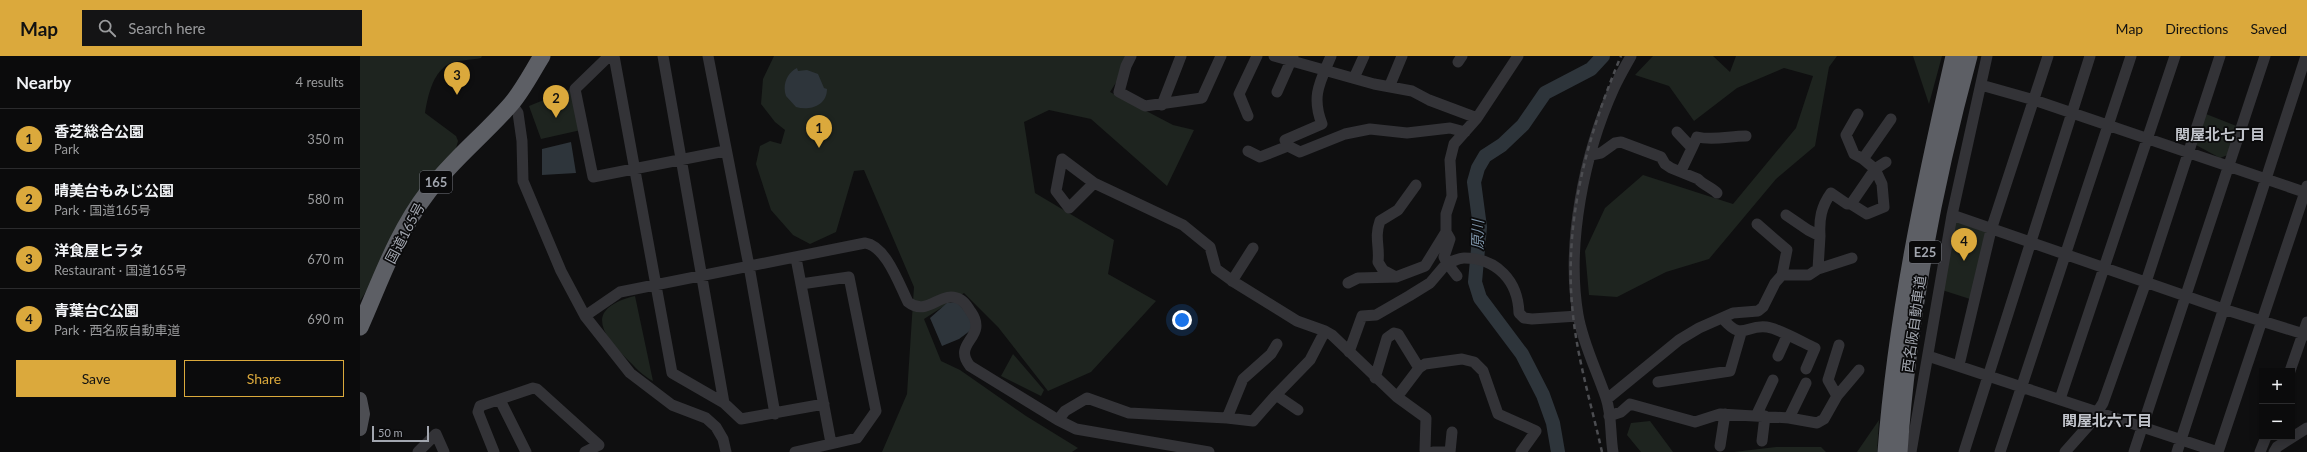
<!DOCTYPE html>
<html lang="en">
<head>
<meta charset="utf-8">
<style>
  :root { --surface:#0b0b0c; --page:#141415; --text:#f1f3f6; --muted:#9a9b9d; --line:#2b2b2d; --accent:#dba93c }
  body { margin:0; font-family:Lato,"Noto Sans JP",sans-serif; background:var(--page); color:var(--text) }
  .controls { position:absolute; right:12px; bottom:12px; display:grid; overflow:hidden; border-radius:0px; box-shadow:0 2px 10px #0003 }
  .controls button { width:36px; height:36px; display:grid; place-items:center; padding:0; border:0; border-bottom:1px solid var(--line); background:var(--surface); color:var(--text); font:20px sans-serif }
  .scale { position:absolute; left:12px; bottom:10px; width:57px; box-sizing:border-box; padding-left:4px; border:2px solid #a2a6af; border-top:0; font-size:11px; line-height:14px; white-space:nowrap; color:#a2a6af; -webkit-text-stroke:3px #0a0a0b; paint-order:stroke }
  .you { position:absolute; left:822px; top:264px; width:14px; height:14px; margin:-10px; border:3px solid #fff; border-radius:50%; background:#1a73e8; box-shadow:0 0 0 6px #1a73e833 }
  .badge { display:grid; place-items:center; width:26px; height:26px; border-radius:50%; background:var(--accent); color:#111; font-size:13px; font-weight:700 }
  .pin { position:absolute; translate:-50% -33px; filter:drop-shadow(0 1px 2px #0008) }
  .pin::after { content:''; position:absolute; top:21px; width:14px; height:12px; background:inherit; clip-path:polygon(0 0,100% 0,50% 100%) }
  .list { margin:0; padding:0; list-style:none }
  h2 { display:flex; justify-content:space-between; align-items:center; height:52px; margin:0; padding:0 16px; font-size:17px }
  h2 small { font-size:13px; font-weight:400; color:var(--muted) }
  .list li { display:grid; grid-template-columns:26px 1fr auto; gap:12px; align-items:center; box-sizing:border-box; height:60px; padding:0 16px; border-top:1px solid var(--line) }
  .list b { display:block; font-size:15px; white-space:nowrap }
  .list p { margin:0; font-size:13px; white-space:nowrap; color:var(--muted) }
  .list em { font-size:13px; font-style:normal; color:var(--muted) }
  .actions { display:flex; gap:8px; padding:12px 16px }
  .actions a { flex:1; padding:9px 0; border:1px solid var(--accent); border-radius:0px; text-align:center; font-size:14px; color:var(--accent) }
  .actions .main { background:var(--accent); color:#111 }
  .icon { flex:none; width:22px; height:22px; fill:none; stroke:currentColor; stroke-width:2; stroke-linecap:round; stroke-linejoin:round }
  .map { position:relative; flex:none; width:1947px; height:396px; overflow:hidden }
  header { display:flex; align-items:center; gap:24px; box-sizing:border-box; height:56px; padding:0 20px; background:var(--accent); color:#111 }
  header strong { font-size:19px }
  nav { display:flex; gap:22px; margin-inline-start:auto; font-size:14px }
  .search { width:280px; height:36px; background:var(--page); display:flex; align-items:center; gap:10px; box-sizing:border-box; padding:0 14px; border-radius:0px; color:var(--muted); font-size:15px }
  main { display:flex }
  aside { flex:1; background:var(--surface) }
  .map>svg:first-child { display:block }
  .green { fill:#1e241f }
  .water { fill:#2e353b }
  .lines { fill:none; stroke-linecap:round; stroke-linejoin:round }
  .river { stroke:#2e353b; stroke-width:14 }
  .minor { stroke:#333337; stroke-width:11 }
  .major { stroke:#4d4e53; stroke-width:14 }
  .highway { stroke:#5d5f65; stroke-width:17 }
  .rail { stroke:#4c4d51; stroke-width:2.5; stroke-dasharray:5 4; stroke-linecap:butt }
  .labels { text-anchor:middle; stroke-width:3.5; stroke-linejoin:round; paint-order:stroke }
  .shield { fill:#0a0a0b; stroke:#74777e; stroke-width:1 }
  .shield-label { font-size:13px; font-weight:bold; fill:#a2a6af }
  .street-label { font-size:14px; fill:#a2a6af; stroke:#0a0a0b }
  .neighbourhood-label { font-size:15px; font-weight:bold; fill:#c2c5cc; stroke:#0a0a0b }
  .water-label { font-size:15px; font-style:italic; fill:#7c92a7; stroke:#0a0a0b }
</style>
</head>
<body>
<header>
<strong>Map</strong>
<div class="search"><svg class="icon" aria-label="search" viewBox="0 0 24 24"><circle cx="10" cy="10" r="6"/><path d="M15 15l6 6"/></svg>Search here</div>
<nav><a>Map</a><a>Directions</a><a>Saved</a></nav>
</header>
<main>
<aside>
<h2>Nearby<small>4 results</small></h2>
<ul class="list">
<li><span class="badge">1</span><div><b>香芝総合公園</b><p>Park</p></div><em>350 m</em></li>
<li><span class="badge">2</span><div><b>晴美台もみじ公園</b><p>Park · 国道165号</p></div><em>580 m</em></li>
<li><span class="badge">3</span><div><b>洋食屋ヒラタ</b><p>Restaurant · 国道165号</p></div><em>670 m</em></li>
<li><span class="badge">4</span><div><b>青葉台C公園</b><p>Park · 西名阪自動車道</p></div><em>690 m</em></li>
</ul>
<div class="actions"><a class="main">Save</a><a>Share</a></div>
</aside>
<div class="map">
<svg width="1947" height="396" viewBox="0 0 1947 396">
  <rect width="100%" height="100%" fill="#0f0f10"/>
  <path class="green" d="M0,0H122L121,2C112,4 95,4 87,9C72,19 68,40 65,57L96,80L98,85L95,96L0,245Z
    M414,0H773L750,36L813,69L834,74L807,130L731,63L689,54L664,66L675,137L754,184L748,218L796,245L731,316L688,335L638,271L604,237L564,263L581,305L600,314L666,360L718,392L712,396H522L547,338L554,231L504,114L494,115L476,176L450,188L433,179L411,154L396,108L400,90L410,85L421,88L425,74L415,66L401,48L403,23Z
    M1293,0H1353L1370,16L1376,0H1477L1469,11L1455,90L1416,123L1349,203L1306,216L1257,241L1229,239L1225,195L1245,152L1283,119L1373,148L1436,72L1453,20L1424,12L1377,32L1334,65L1309,30L1275,19Z
    M1553,0H1582L1569,48Z
    M213,32L221,74L181,83L169,50Z
    M1846,58L1879,71L1870,98L1860,102L1836,89Z
    M1595,163L1627,176L1610,243L1582,234Z
    M275,240L293,325C283,320 275,311 267,303C239,276 226,252 275,240Z
    M653,298L684,334L681,340L641,320Z
    M1519,364L1517,396H1497Z
    M1290,365L1313,396H1281L1267,379L1271,367Z
    M1416,391H1461L1466,396H1374Z"/>
  <path class="water" d="M437,12L438,15L447,14L458,18L464,32L467,33C467,50 449,55 436,51L426,40C422,29 427,17 437,12Z
    M211,86L216,117L182,119V93Z
    M597,246L612,264L611,274L599,283L582,290L570,262L587,247Z"/>
  <g class="lines">
    <path class="river" d="M1198,396L1193,367L1183,339L1162,298L1120,242L1115,226L1120,171L1114,126L1118,112L1125,100L1142,89L1163,69L1185,37L1231,13L1243,0"/>
    <path class="minor" d="M249,0L215,33L233,121L365,95
      M254,0L312,317L364,347L381,363L464,348
      M303,0L364,347
      M348,0L389,210L415,358
      M771,0L766,10L759,36L785,50L842,42L861,0
      M914,0L1014,28L1052,35L1069,44L1117,62
      M971,0C960,26 951,40 962,68L925,84L928,90L940,96L985,78L1010,73L1047,77L1090,72L1105,76
      M1098,6L1102,0
      M994,22L1004,0
      M1030,29L1042,0
      M1621,29L1674,44L1947,137
      M917,36L933,0
      M151,47L158,57L162,85L163,125L201,215L225,260L270,317L312,349L346,362L356,371L363,383L366,396
      M802,49L821,0
      M1498,58L1486,79L1494,98L1503,103
      M888,60L879,38L897,0
      M1317,76L1332,92L1321,115
      M1332,92L1337,81C1354,85 1369,80 1386,80
      M888,95L900,101L928,90
      M1231,99L1241,97L1255,87L1261,86L1301,101L1305,108L1311,112L1338,123C1343,129 1351,131 1357,137
      M734,127L709,152L696,135L702,103L734,127L823,169L850,191L856,213L874,226L937,265L965,275L950,304L916,339
      M1491,148L1507,158L1524,151L1522,128L1515,113L1526,106
      M1592,159L1863,253L1947,279
      M1086,176L1090,183L1084,201L1087,207C1092,206 1099,202 1104,202C1137,202 1158,225 1159,257L1164,262L1172,263L1218,260
      M1460,180C1459,163 1461,151 1471,137L1487,148H1491L1515,113L1503,103L1531,63
      M436,202L471,387
      M1458,213L1492,202
      M1422,219H1449L1458,213L1460,180L1448,174L1426,159
      M1036,221L1023,214L1018,206C1020,190 1014,182 1020,165L1038,154L1056,129
      M872,225L893,192
      M988,227L998,222L1036,221L1065,210L1086,176V158L1092,140L1090,104L1094,88L1117,62L1158,0
      M225,260L260,236L505,187C526,190 539,228 548,246C568,262 581,232 601,244C606,247 608,252 611,256C629,282 591,286 610,310L698,364L716,373L849,396
      M1363,263C1383,286 1385,268 1407,271C1417,272 1444,287 1455,292L1446,313
      M965,275L972,279L1037,341
      M989,296L1002,260L1016,259L1049,240L1070,227L1087,207L1097,220
      M1418,300L1427,280
      M1568,300L1858,396
      M1599,309L1631,174L1688,0
      M1059,312L1065,308L1102,303L1114,306L1123,315L1138,358L1176,375L1161,396
      M1930,315L1947,266
      M1015,322L1027,282L1034,277L1038,278L1059,312L1037,341L1066,362L1065,394L1066,396
      M1298,326L1370,315L1381,277
      M1477,340L1468,324L1479,289
      M1247,343L1319,284L1339,272L1373,257L1398,255L1403,251L1415,227L1422,219L1427,194L1397,168
      M1700,343L1815,0
      M140,344L166,396
      M1249,360L1261,356L1270,348L1335,366L1360,358L1429,362L1457,367L1464,363L1477,340L1499,314
      M1396,360L1413,324
      M867,362L893,365L916,339L938,354
      M1429,362L1446,327
      M698,364L705,355L727,342L769,357L867,362L883,323L911,298L917,288
      M1402,385L1405,360
      M1360,390L1365,358
      M58,396L76,378L84,396
      M134,396L118,356L120,350L173,332L177,333L239,389L225,396
      M435,396L497,382L516,355L489,221L441,228
      M1073,396H1090
      M1090,396L1092,376
      M1253,396C1250,379 1252,359 1246,342C1237,315 1223,288 1218,259C1206,188 1224,98 1254,32C1259,21 1265,11 1271,0
      M1551,396L1592,159L1627,0
      M1604,396L1730,0
      M1640,396L1771,0
      M1705,396L1729,369L1743,347L1786,226L1860,0
      M1774,396L1905,0
      M1817,396L1946,0
      M1858,396L1947,130
      M1900,396L1906,381
      M1914,396L1917,391L1947,372"/>
    <path class="major" d="M0,343L3,358L0,373"/>
    <path class="highway" d="M0,271C20,226 37,176 68,136C92,104 124,79 151,48C163,34 172,16 182,0
      M1526,396C1536,262 1564,131 1594,0
      M1539,396C1548,262 1574,129 1609,0"/>
    <path class="rail" d="M1242,396C1232,351 1218,306 1213,259C1203,168 1226,83 1261,0"/>
  </g>
  <g class="labels">
    <g class="shield">
      <rect x="60" y="115" width="32" height="22" rx="3"/>
      <rect x="1549" y="185" width="32" height="22" rx="3"/>
    </g>
    <g class="shield-label">
      <text x="76" y="131">165</text>
      <text x="1565" y="201">E25</text>
    </g>
    <g class="street-label">
      <text transform="translate(45 177) rotate(-62)" y="5">国道165号</text>
      <text transform="translate(1554 268) rotate(-82)" y="5">西名阪自動車道</text>
    </g>
    <g class="neighbourhood-label">
      <text x="1860" y="84">関屋北七丁目</text>
      <text x="1747" y="370">関屋北六丁目</text>
    </g>
    <g class="water-label">
      <text transform="translate(1118 179) rotate(-89)" y="5">原川</text>
    </g>
  </g>
</svg>
<div class="controls">
<button>+</button>
<button>−</button>
</div>
<div class="scale">50 m</div>
<div class="you"></div>
<div class="pin badge" style="left:459px;top:92px">1</div>
<div class="pin badge" style="left:196px;top:62px">2</div>
<div class="pin badge" style="left:97px;top:39px">3</div>
<div class="pin badge" style="left:1604px;top:205px">4</div>
</div>
</main>
</body>
</html>
